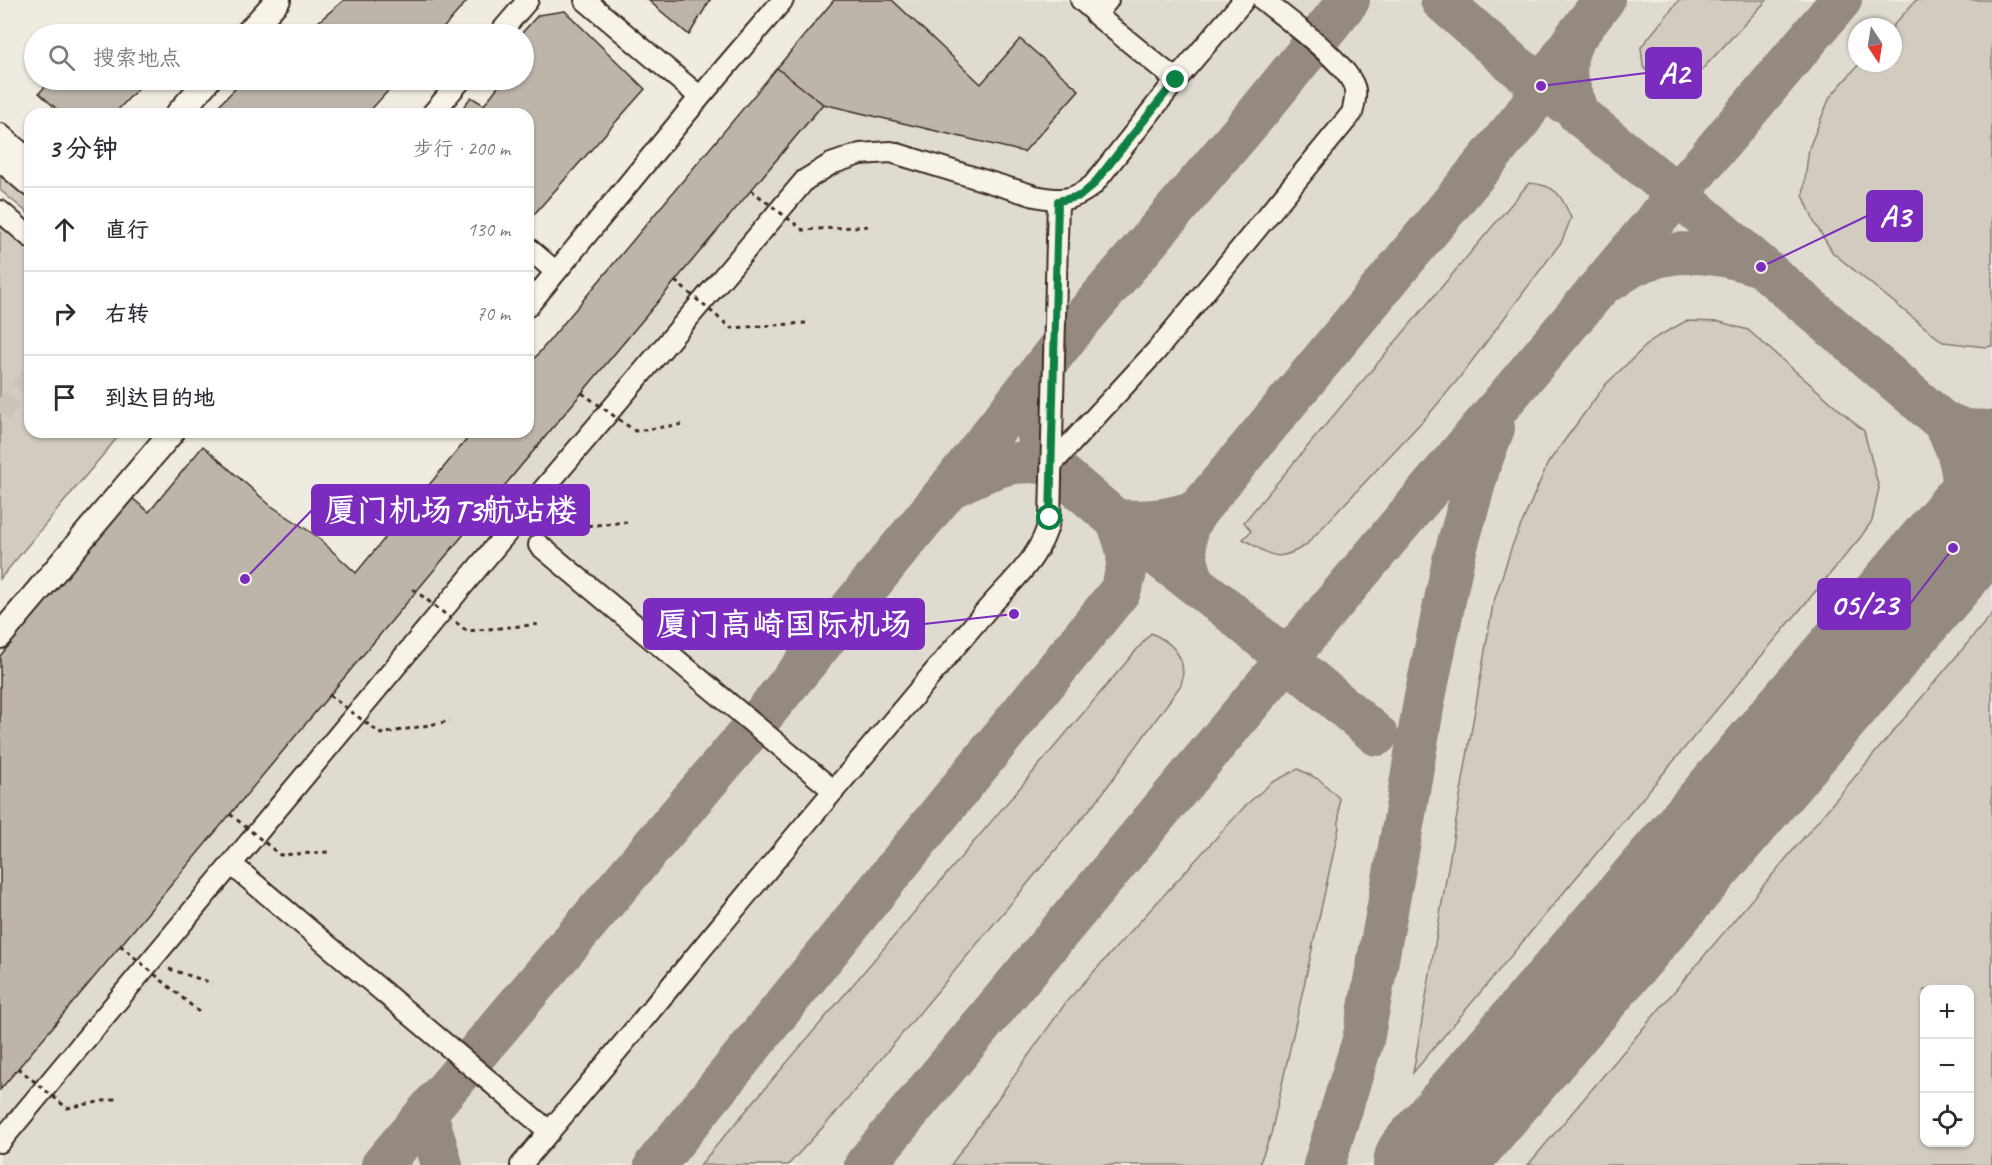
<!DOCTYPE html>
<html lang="zh">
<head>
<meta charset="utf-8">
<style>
  :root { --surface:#fff; --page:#f2f2f3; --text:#2b2b33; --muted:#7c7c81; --line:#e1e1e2 }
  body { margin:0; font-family:Caveat,"LXGW WenKai TC",sans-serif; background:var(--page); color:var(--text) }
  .controls { position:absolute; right:18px; bottom:18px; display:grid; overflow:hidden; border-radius:12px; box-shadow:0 2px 4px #0004 }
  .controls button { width:54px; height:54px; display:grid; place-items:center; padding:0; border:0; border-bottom:2px solid var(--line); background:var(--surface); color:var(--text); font:30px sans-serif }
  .compass { position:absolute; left:1848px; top:18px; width:54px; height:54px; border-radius:50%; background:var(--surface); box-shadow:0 2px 4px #0004; rotate:168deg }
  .stop { position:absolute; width:18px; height:18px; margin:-14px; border:4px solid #0b8043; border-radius:50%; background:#fff }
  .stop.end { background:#0b8043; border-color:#fff; box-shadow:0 2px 6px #0008 }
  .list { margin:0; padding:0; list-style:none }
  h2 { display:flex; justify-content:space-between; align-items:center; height:78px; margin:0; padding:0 24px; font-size:26px }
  h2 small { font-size:20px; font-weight:400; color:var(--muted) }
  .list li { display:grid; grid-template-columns:39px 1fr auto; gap:18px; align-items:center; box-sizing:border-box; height:84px; padding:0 24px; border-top:2px solid var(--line) }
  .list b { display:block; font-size:22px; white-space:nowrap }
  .list em { font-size:20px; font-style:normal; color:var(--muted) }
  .icon { flex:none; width:33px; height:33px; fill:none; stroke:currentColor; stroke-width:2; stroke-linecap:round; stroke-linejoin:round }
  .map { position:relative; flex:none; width:1992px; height:1165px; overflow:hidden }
  .search { position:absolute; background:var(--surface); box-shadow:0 2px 4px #0004; left:24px; top:24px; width:510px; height:66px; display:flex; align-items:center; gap:15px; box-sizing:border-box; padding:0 21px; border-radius:33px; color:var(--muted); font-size:22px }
  .panel { position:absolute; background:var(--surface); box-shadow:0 2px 4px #0004; left:24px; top:108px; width:510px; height:330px; border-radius:18px }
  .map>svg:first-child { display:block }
  .built { fill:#e0dbd0; fill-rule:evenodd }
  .green { fill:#d1cbc0; stroke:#867a6f; stroke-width:1.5; fill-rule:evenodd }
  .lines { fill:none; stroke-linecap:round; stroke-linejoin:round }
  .taxiway { stroke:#958a7f; stroke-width:42 }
  .runway { stroke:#958a7f; stroke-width:106 }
  .building { fill:#bdb5aa; stroke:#3b2a1e; stroke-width:1.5 }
  .minor-tunnel { stroke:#cbc4b9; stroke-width:20; stroke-dasharray:20 10; stroke-linecap:butt }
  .minor-casing { stroke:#3b2a1e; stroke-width:24 }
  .major-casing { stroke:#3b2a1e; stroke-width:28 }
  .path { stroke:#3b2a1e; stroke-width:3; stroke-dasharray:4.5 4.5; stroke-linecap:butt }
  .minor { stroke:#f7f3e8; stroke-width:20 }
  .major { stroke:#f7f3e8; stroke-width:24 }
  .path-bridge { stroke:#3b2a1e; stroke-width:3; stroke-dasharray:4.5 4.5; stroke-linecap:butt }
  .route { stroke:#0b8043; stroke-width:8 }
  .leader { fill:none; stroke:#7b2cbf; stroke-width:2 }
  .callout-dot { fill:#7b2cbf; stroke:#f7f3e8; stroke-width:2 }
  .callout { fill:#7b2cbf; stroke:#7b2cbf; stroke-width:2 }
  .callout-label { font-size:32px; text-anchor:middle; font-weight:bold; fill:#fff }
</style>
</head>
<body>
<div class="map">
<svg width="1992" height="1165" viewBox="0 0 1992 1165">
  <rect width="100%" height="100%" fill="#efebe0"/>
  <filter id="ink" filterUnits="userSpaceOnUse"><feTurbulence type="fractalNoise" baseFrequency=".0167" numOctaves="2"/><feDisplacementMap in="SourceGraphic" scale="12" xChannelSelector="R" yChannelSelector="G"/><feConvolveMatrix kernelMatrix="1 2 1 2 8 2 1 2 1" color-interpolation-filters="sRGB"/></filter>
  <g filter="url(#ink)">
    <path class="built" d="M834,0H1992V1165H0V656L132,498L149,512L203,446L270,505L315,535L356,572L473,432H528V366ZM1857,27H1893V63H1857ZM1924,990H1970V1142H1924Z"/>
    <path class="green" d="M1679,0H1767L1694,78L1678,85L1653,80L1643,66L1641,47Z
      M1916,0H1992V346L1986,347L1943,342L1833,253L1815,224L1803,195L1809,148L1830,97L1860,63H1893L1892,27Z
      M0,172L30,196V215L0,190Z
      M1529,183C1556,185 1561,194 1571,218L1562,241L1460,377L1430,413L1306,545C1276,564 1271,555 1243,539L1251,531L1244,522Z
      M0,222L30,247V432H122L0,579Z
      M1686,321L1720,322L1748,330L1864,431L1879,488L1872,521L1860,538L1413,1073L1493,604L1512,546L1548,463L1605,385L1653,339Z
      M1992,614V1165H1528ZM1924,990H1970V1142H1924Z
      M1151,633C1174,643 1188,659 1181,685L1099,798L835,1114L788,1165H700Z
      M1298,769L1320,780L1339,798V828L1271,1134L1259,1165H951L1067,1001L1247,804L1271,783Z"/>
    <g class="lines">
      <path class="taxiway" d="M1441,0L1511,62L1563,102
        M1573,40L1567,56L1566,76L1578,114L1677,194L1942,421
        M1611,280C1619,275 1627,269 1635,265C1673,246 1719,252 1757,265
        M1051,465L1163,560L1226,608L1377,735
        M954,486C987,470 1014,456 1051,465C1038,437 1027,414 1031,382
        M1953,548C1968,505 1968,460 1942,421L1965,430L1992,431
        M1196,585C1188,569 1182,545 1188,527C1190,521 1195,515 1198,510L1522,118L1573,40L1604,0
        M427,1113L442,1165
        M382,1165L745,737L950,487L1071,332L1260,110L1349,0
        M655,1165L1120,591C1132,562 1128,547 1116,520C1147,522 1169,520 1198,510
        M865,1165L1332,605L1841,0
        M1324,1165L1363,1040L1404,820L1424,702L1453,561L1480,465L1494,428"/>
      <path class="runway" d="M1426,1165L1992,502"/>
    </g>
    <path class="building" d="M344,0H468L438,34H304Z
      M648,0H710L689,35Z
      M834,0H892L981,84L1020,39L1079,90L1024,152L823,104L777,68Z
      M565,11L645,89L528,221V114H458L471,97L484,105L503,80H524V34H521L538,15Z
      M777,68L823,104L0,1090V656L132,498L149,512L203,446L270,505L315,535L356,573L473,432H528V366Z
      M52,80H146L114,114H62L39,93Z
      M244,80H398L367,114H210Z"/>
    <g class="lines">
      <path class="minor-tunnel" d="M0,413L30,377"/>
      <defs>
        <path id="minor" d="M585,0L700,97
          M1081,0L1097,14
          M1108,0L1096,15L1176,80
          M499,34L528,0
          M432,114L461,80
          M0,134L30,160
          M0,211L30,237
          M528,248L556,272
          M528,306L700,97L783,0
          M1051,465L1157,350L1352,113C1354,106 1356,98 1355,90C1351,65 1285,18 1263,0
          M539,545L834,791
          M231,864L550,1132
          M0,1142L515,523L805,180L831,164L860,154L891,152L1035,196C1060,201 1072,202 1093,185L1176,80L1244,0
          M521,1165C633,1034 741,899 853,768C897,717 940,664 984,613C1011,581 1041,559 1050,518L1058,201"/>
        <path id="major" d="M247,34L278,0
          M178,114L208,80
          M0,158L30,184
          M0,636L172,432"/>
      </defs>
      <use href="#minor" class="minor-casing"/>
      <use href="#major" class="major-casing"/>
      <path class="path" d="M169,969L212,983"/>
      <use href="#minor" class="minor"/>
      <use href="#major" class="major"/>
      <path class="path-bridge" d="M751,190L803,230L870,226
        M675,281L731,328L806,323
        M582,393L635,431L684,424
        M505,486L553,529L627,522
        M413,589L467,631L542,624
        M329,695L381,734L450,721
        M230,814L280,855L328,852
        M120,945L199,1012
        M18,1068L67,1108L119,1098"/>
    </g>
  </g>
  <g class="lines" filter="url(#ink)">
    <path class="route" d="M1050,518L1058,201L1080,196L1093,185L1176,80"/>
  </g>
  <path class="leader" d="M1541 86L1646 73M1761 267L1867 216M245 579L312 510M1953 548L1910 604M1014 614L924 624"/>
  <g class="callout-dot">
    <circle cx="1541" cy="86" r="6"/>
    <circle cx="1761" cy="267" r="6"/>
    <circle cx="245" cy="579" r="6"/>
    <circle cx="1953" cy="548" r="6"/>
    <circle cx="1014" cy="614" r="6"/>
  </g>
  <g class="callout">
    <rect x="1646" y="48" width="55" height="50" rx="6"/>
    <rect x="1867" y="191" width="55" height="50" rx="6"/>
    <rect x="312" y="485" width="277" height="50" rx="6"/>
    <rect x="1818" y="579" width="92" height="50" rx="6"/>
    <rect x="644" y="599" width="280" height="50" rx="6"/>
  </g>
  <g class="callout-label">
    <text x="1674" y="84">A2</text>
    <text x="1895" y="227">A3</text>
    <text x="451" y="521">厦门机场T3航站楼</text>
    <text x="1864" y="615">05/23</text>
    <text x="784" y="635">厦门高崎国际机场</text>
  </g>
</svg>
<div class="controls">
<button>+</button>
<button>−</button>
<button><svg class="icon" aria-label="locate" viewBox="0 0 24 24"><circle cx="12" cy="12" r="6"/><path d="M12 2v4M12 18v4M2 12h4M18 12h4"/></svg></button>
</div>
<svg class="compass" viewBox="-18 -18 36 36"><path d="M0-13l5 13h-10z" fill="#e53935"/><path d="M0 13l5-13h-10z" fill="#7c7c81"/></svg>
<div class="stop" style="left:1050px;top:518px"></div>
<div class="stop end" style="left:1176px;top:80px"></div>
<div class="search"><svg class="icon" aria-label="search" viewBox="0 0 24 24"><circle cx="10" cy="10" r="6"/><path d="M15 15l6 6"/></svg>搜索地点</div>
<section class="panel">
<h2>3 分钟<small>步行 · 200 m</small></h2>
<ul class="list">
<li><svg class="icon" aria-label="ahead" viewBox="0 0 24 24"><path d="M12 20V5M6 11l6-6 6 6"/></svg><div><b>直行</b></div><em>130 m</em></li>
<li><svg class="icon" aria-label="right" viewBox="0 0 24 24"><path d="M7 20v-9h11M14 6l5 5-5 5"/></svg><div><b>右转</b></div><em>70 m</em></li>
<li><svg class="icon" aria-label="arrive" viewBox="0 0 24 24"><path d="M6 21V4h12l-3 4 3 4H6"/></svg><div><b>到达目的地</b></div></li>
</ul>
</section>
</div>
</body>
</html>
